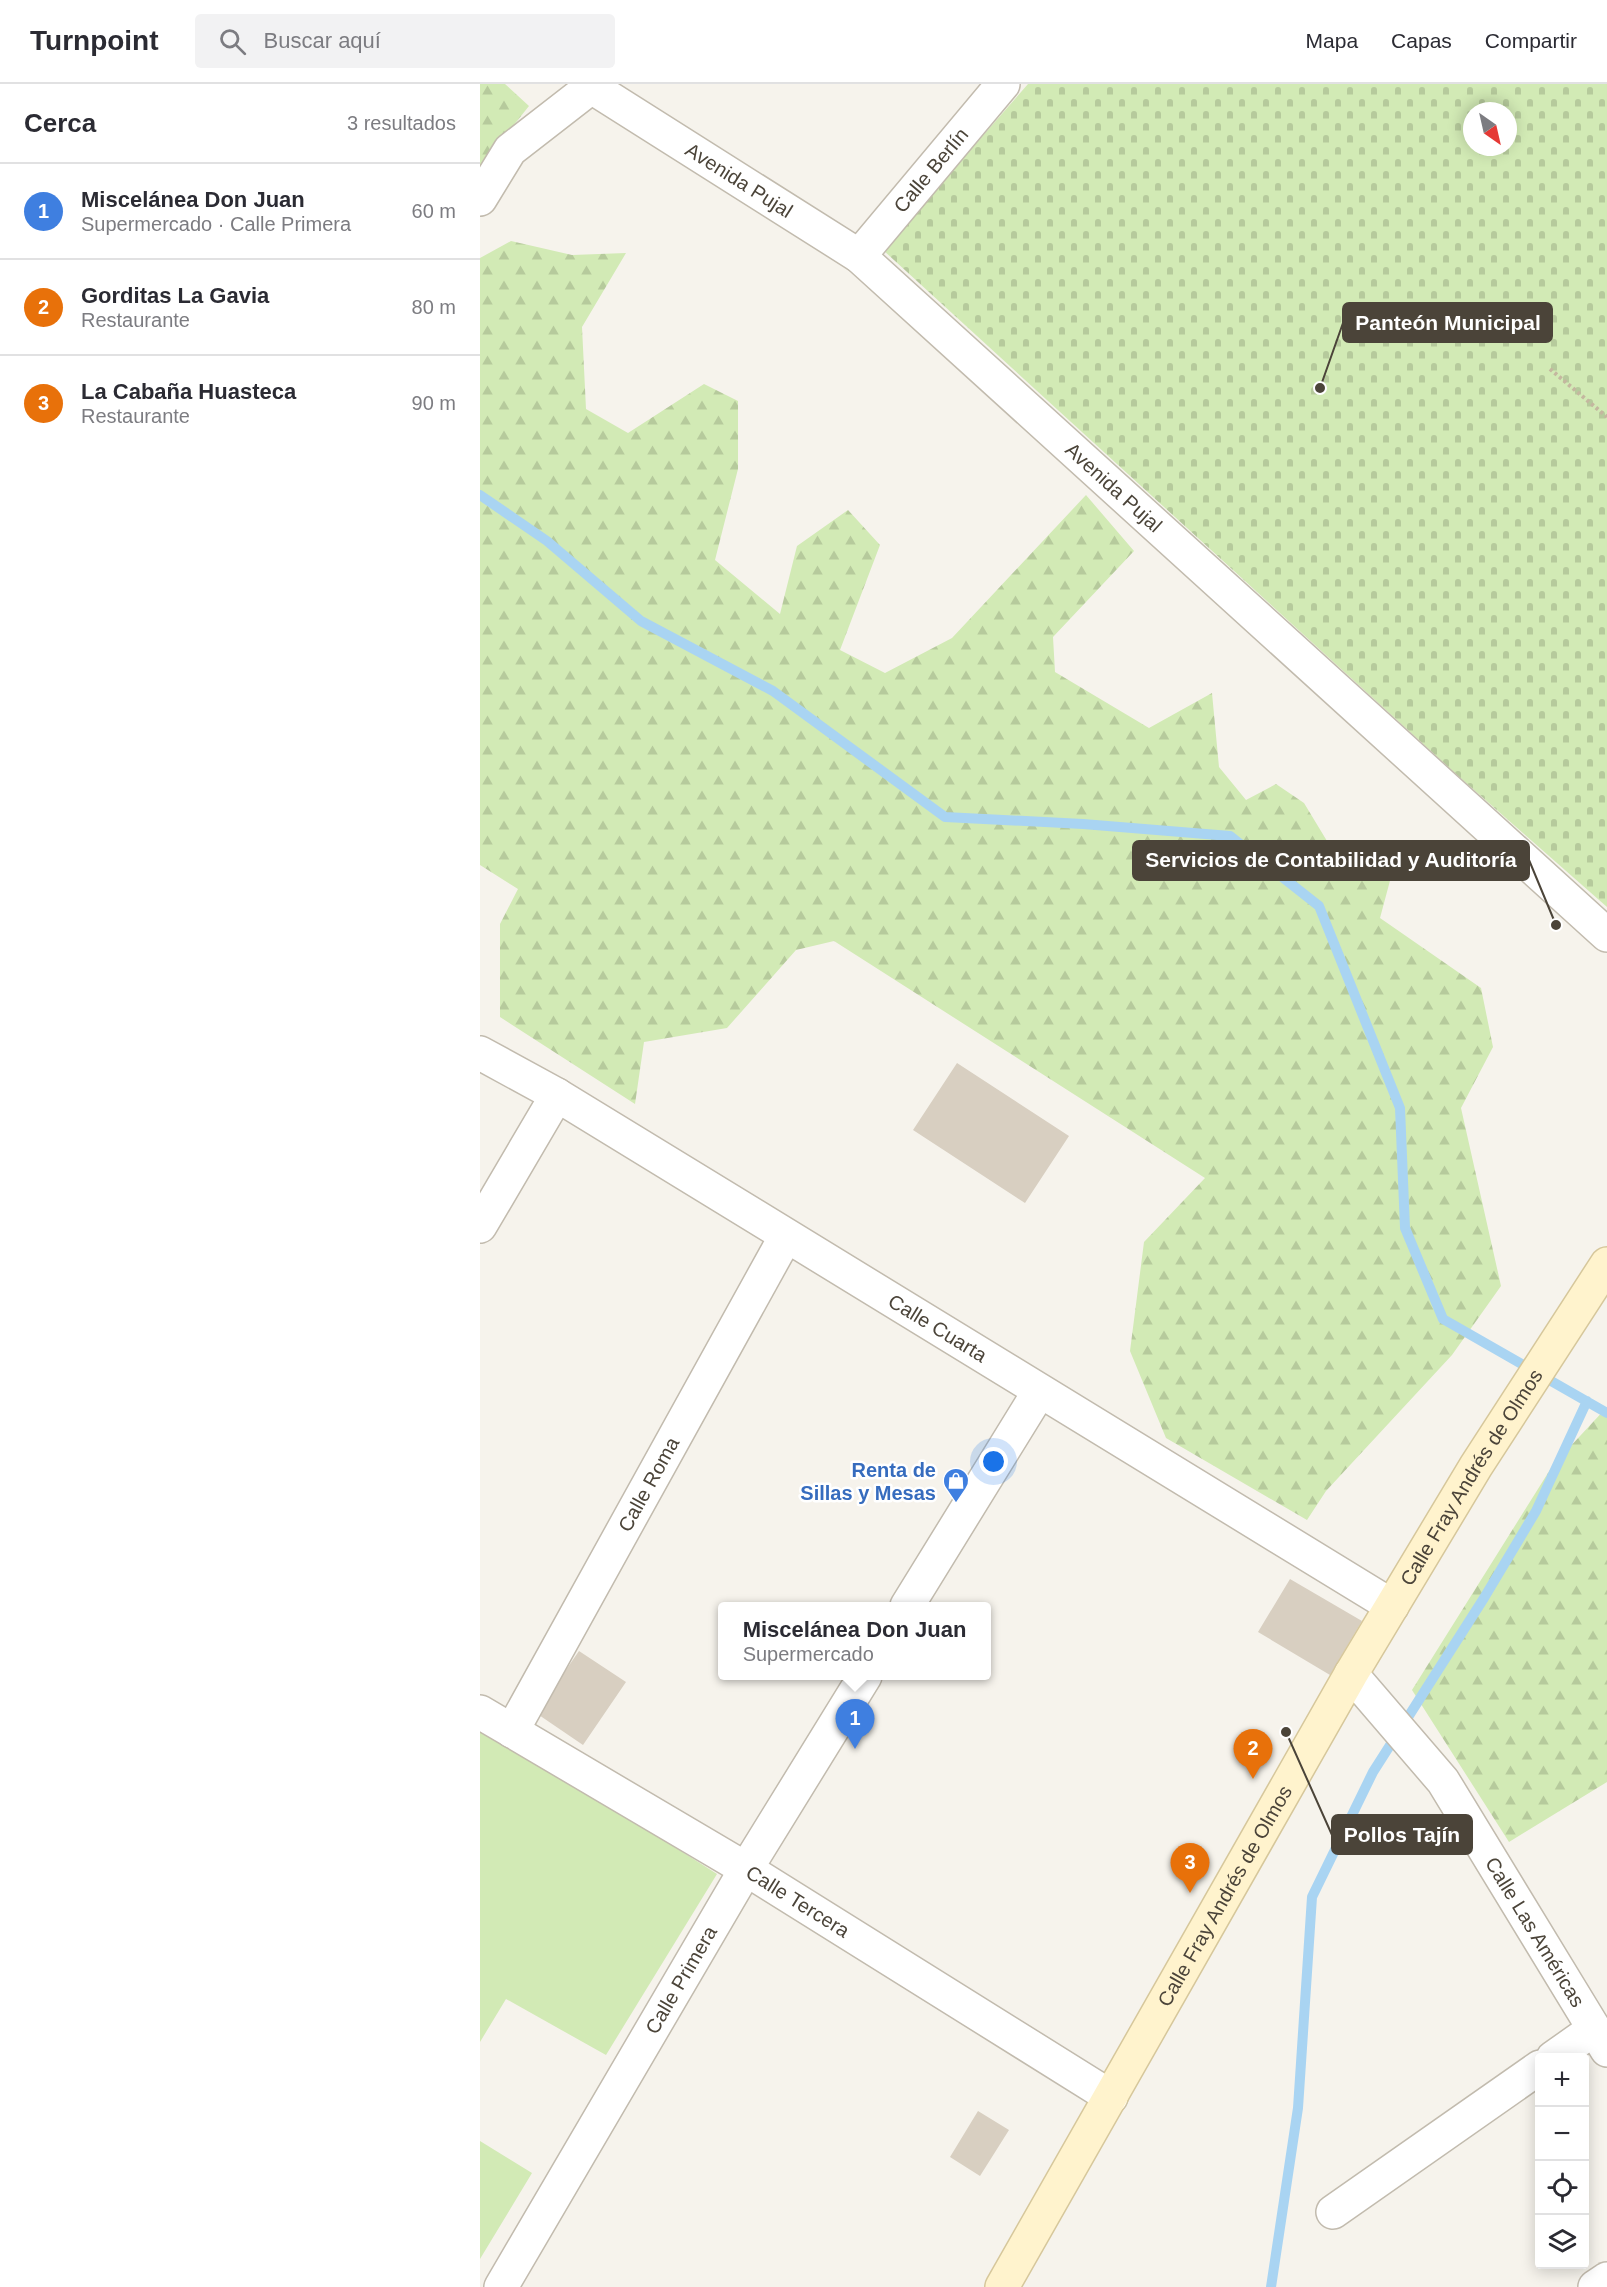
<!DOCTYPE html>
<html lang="es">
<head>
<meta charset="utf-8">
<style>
  :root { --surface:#fff; --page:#f2f2f3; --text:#2b2b33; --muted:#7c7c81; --line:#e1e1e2; --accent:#0b8043 }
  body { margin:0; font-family:Arial,sans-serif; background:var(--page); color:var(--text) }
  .controls { position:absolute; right:18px; bottom:18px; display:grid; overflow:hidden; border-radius:6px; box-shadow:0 3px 15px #0003 }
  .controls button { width:54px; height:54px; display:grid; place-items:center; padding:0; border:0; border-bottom:2px solid var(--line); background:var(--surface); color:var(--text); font:30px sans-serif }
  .compass { position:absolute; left:983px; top:18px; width:54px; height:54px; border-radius:50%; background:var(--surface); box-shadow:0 3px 15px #0003; rotate:146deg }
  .you { position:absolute; left:514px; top:1378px; width:21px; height:21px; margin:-15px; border:4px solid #fff; border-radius:50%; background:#1a73e8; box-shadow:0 0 0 9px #1a73e833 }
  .badge { display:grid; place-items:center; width:39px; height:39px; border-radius:50%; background:var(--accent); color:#fff; font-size:20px; font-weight:700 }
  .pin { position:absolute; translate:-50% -50px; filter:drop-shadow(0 2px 3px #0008) }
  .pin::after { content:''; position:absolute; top:32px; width:21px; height:18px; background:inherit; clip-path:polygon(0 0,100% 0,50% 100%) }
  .popup { position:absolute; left:238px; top:1518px; width:273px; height:78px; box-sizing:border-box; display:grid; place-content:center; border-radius:6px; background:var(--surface); filter:drop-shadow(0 2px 4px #0005); font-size:20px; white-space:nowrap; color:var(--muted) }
  .popup b { font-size:22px; color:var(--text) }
  .popup::after { content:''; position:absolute; left:50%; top:100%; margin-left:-12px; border:12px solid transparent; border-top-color:var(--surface) }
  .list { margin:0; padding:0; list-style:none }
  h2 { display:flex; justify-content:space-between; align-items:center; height:78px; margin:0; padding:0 24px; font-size:26px }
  h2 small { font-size:20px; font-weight:400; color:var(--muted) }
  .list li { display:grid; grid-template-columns:39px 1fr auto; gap:18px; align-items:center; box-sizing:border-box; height:96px; padding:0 24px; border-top:2px solid var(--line) }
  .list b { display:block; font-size:22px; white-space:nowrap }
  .list p { margin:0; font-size:20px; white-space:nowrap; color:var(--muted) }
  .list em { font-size:20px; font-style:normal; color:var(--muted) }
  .icon { flex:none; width:33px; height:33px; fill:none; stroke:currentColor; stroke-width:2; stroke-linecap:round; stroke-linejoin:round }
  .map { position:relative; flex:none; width:1127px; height:2203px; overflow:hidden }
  header { display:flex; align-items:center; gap:36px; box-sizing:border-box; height:84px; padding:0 30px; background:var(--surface); border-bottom:2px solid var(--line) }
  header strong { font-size:28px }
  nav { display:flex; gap:33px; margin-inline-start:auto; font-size:21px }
  .search { width:420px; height:54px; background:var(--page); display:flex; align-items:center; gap:15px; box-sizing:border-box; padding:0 21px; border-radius:6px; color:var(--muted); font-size:22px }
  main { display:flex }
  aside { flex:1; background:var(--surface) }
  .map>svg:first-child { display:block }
  .green { fill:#d2eab5 }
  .forest { fill:url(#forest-firs) }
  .cemetery { fill:url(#cemetery-stones); fill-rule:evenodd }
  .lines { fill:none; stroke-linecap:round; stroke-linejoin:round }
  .stream { stroke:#a9d4f2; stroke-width:10 }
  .building { fill:#d8cfc1 }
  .street-casing { stroke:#c2bbae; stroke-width:36 }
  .secondary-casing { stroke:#d6c79b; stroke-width:36 }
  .path { stroke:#c4b79f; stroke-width:4; stroke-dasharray:3 3; stroke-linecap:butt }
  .street { stroke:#fff; stroke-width:33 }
  .secondary { stroke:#fff3cd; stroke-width:33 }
  .labels { text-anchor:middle; stroke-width:5; stroke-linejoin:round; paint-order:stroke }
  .street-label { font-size:20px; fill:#4b4439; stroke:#fff }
  .shop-label { font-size:20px; font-weight:bold; fill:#366cbe; stroke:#fff; text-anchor:end }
  .leader { fill:none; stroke:#4b4439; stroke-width:2 }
  .callout-dot { fill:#4b4439; stroke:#fff; stroke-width:2 }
  .callout { fill:#4b4439; stroke:#4b4439; stroke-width:2 }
  .callout-label { font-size:21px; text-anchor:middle; font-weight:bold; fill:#fff }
</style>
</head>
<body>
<header>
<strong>Turnpoint</strong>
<div class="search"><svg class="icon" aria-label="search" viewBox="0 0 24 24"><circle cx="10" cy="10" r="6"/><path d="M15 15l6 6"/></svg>Buscar aquí</div>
<nav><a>Mapa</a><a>Capas</a><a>Compartir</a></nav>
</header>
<main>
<aside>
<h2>Cerca<small>3 resultados</small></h2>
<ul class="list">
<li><span class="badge" style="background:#3f7fe0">1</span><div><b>Miscelánea Don Juan</b><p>Supermercado · Calle Primera</p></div><em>60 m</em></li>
<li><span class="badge" style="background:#e8710a">2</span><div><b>Gorditas La Gavia</b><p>Restaurante</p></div><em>80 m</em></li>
<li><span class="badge" style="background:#e8710a">3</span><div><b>La Cabaña Huasteca</b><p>Restaurante</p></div><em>90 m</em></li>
</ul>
</aside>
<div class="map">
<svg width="1127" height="2203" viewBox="0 0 1127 2203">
  <defs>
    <pattern id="forest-firs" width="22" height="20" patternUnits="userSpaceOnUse" patternTransform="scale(1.5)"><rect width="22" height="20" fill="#d2eab5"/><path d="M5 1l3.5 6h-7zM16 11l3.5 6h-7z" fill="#b6ca9c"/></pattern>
    <pattern id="cemetery-stones" width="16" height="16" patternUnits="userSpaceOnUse" patternTransform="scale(1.5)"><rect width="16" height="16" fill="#d2eab5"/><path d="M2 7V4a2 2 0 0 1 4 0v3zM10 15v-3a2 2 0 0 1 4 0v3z" fill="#b6ca9c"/></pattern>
  </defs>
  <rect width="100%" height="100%" fill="#f6f3ec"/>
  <path class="green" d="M0,1639L237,1790L126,1971L26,1915L0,1958Z
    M0,2057L52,2089L0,2175Z"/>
  <path class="forest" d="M0,0H25L49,22L0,83Z
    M31,157L92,171L146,169L102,243L106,325L148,349L224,300L258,317V385L235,476L300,530L317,462L368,426L400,461L360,566L405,589L472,554L606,411L654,467L573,553L575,588L669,644L732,609L739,683L766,716L796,700L824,719L847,757L915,778L900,834L1001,904L1013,963L981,1024L1021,1202L972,1271L846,1407L827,1436L686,1354L650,1267L664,1158L725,1094L354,857L316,866L247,944L164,958L155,1020L20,933V840L38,805L0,781V174Z
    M1127,1323V1698L1029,1758L932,1606L1073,1381Z"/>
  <path class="cemetery" d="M548,0H1127V823L976,690L403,166ZM992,27H1028V63H992Z"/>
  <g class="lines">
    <path class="stream" d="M0,411L67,457L161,537L293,607L465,733L603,740L750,752L839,822L920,1024L925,1144L963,1235L1127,1329
      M791,2203L818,2024L832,1813L893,1688L1004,1514L1056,1427L1107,1317"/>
  </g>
  <path class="building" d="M477,979L589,1052L545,1119L433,1046Z
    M810,1495L882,1537L850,1591L778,1548Z
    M99,1567L146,1598L103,1661L56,1629Z
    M498,2027L529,2046L500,2092L470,2073Z"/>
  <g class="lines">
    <defs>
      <g id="street">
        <path id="s1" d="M107,0L379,172L1127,851"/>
        <path d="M0,115L30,66L115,0"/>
        <path id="s2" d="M379,172L523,0"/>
        <path id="s3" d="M0,969L77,1011L912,1522"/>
        <path d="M0,1142L77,1011"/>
        <path d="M427,1522L559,1308"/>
        <path id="s4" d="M871,1590L963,1697L1127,1966"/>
        <path id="s5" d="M0,1628L266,1785L631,2013"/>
        <path id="s6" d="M32,1647L306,1152"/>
        <path d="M1073,1974L1114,1945"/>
        <path d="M853,2128L1060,1983"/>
        <path id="s7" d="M21,2203L266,1785L385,1592"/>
        <path d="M1115,2203L1127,2195"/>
      </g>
      <g id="secondary">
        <path id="s8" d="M522,2203L871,1590L996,1382L1127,1180"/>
      </g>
    </defs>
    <use href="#street" class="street-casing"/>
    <use href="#secondary" class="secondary-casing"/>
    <path class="path" d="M1070,285L1127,333"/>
    <use href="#street" class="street"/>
    <use href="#secondary" class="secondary"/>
  </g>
  <defs>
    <symbol id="shop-pin" viewBox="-11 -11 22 30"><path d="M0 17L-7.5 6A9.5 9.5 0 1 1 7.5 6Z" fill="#3f7fe0" stroke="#fff"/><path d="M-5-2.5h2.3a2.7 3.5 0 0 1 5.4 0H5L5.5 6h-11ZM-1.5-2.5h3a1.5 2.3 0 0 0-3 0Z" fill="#fff"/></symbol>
  </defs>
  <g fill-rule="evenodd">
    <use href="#shop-pin" x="461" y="1382" width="30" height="40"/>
  </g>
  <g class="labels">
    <g class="street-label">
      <text dy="7" stroke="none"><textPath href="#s2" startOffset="112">Calle Berlín</textPath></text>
      <text dy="7" stroke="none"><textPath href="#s1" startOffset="180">Avenida Pujal</textPath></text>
      <text dy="7" stroke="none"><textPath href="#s1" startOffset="666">Avenida Pujal</textPath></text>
      <text dy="7" stroke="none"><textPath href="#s3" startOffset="534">Calle Cuarta</textPath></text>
      <text dy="7" stroke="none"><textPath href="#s8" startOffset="936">Calle Fray Andrés de Olmos</textPath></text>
      <text dy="7" stroke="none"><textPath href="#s6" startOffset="282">Calle Roma</textPath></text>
      <text dy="7" stroke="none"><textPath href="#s8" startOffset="450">Calle Fray Andrés de Olmos</textPath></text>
      <text dy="7" stroke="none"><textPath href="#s5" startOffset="370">Calle Tercera</textPath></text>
      <text dy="7" stroke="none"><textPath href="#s4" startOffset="318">Calle Las Américas</textPath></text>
      <text dy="7" stroke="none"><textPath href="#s7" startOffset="356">Calle Primera</textPath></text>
    </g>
    <g class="shop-label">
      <text x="456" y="1393">Renta de<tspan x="456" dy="23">Sillas y Mesas</tspan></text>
    </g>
  </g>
  <path class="leader" d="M840 304L863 239M1076 841L1049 776M806 1648L852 1751"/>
  <g class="callout-dot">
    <circle cx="840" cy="304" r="6"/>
    <circle cx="1076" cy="841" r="6"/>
    <circle cx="806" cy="1648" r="6"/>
  </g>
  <g class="callout">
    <rect x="863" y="219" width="209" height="39" rx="6"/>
    <rect x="653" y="757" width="396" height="39" rx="6"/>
    <rect x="852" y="1731" width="140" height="39" rx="6"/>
  </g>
  <g class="callout-label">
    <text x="968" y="246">Panteón Municipal</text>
    <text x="851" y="783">Servicios de Contabilidad y Auditoría</text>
    <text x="922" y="1758">Pollos Tajín</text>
  </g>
</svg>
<div class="controls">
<button>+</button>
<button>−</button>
<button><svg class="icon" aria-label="locate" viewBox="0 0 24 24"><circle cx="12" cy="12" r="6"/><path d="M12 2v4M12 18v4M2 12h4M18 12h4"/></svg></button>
<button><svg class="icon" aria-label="layers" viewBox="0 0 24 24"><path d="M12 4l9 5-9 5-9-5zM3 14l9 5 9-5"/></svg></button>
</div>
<svg class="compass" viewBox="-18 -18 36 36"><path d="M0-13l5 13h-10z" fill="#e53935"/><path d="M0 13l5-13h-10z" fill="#7c7c81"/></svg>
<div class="you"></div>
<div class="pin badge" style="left:375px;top:1665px;background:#3f7fe0">1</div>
<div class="popup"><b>Miscelánea Don Juan</b>Supermercado</div>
<div class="pin badge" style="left:773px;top:1695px;background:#e8710a">2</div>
<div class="pin badge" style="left:710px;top:1809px;background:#e8710a">3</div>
</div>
</main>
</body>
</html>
